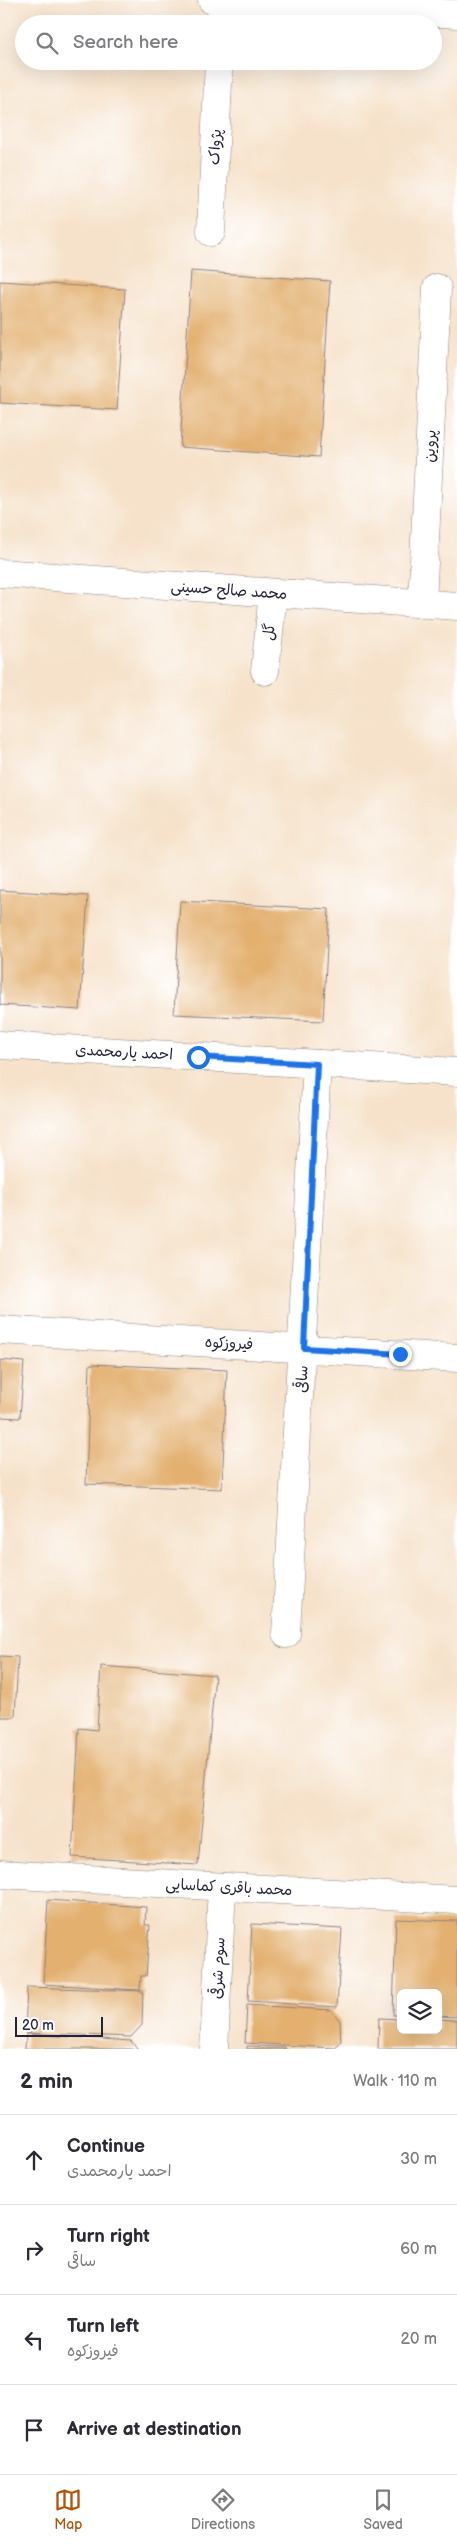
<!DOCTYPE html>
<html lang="en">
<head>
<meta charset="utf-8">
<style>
  :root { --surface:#fff; --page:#f7f7f7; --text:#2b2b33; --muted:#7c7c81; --line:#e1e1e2; --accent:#b45309 }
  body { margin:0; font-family:"Balsamiq Sans","Playpen Sans Arabic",sans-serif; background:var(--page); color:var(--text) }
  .controls { position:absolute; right:15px; bottom:15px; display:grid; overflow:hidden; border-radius:8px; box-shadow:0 5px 20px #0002 }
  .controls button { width:45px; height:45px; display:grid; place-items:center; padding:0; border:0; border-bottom:1px solid var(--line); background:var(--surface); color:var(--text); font:25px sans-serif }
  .scale { position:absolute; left:15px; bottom:12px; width:88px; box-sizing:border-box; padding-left:5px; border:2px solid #22223b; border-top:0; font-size:14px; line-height:18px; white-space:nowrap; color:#22223b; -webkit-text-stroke:4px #fff; paint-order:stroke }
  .stop { position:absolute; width:15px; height:15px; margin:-11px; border:4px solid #1a73e8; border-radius:50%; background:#fff }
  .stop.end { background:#1a73e8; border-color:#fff; box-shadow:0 1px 5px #0008 }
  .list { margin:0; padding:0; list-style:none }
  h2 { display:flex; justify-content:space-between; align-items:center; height:65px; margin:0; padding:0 20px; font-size:21px }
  h2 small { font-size:16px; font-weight:400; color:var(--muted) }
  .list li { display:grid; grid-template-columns:32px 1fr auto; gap:15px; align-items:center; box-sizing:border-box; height:90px; padding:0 20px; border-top:1px solid var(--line) }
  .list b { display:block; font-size:19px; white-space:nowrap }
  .list p { margin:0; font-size:16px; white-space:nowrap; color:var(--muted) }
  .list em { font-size:16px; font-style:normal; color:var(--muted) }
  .icon { flex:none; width:28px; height:28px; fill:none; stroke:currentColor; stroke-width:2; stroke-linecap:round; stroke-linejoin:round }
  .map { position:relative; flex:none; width:457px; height:2049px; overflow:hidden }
  .search { position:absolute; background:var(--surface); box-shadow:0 5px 20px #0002; left:15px; right:15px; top:15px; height:55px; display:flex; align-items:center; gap:12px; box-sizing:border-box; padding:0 18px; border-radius:28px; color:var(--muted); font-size:19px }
  .sheet { height:425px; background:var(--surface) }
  nav { display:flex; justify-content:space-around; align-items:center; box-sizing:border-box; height:70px; border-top:1px solid var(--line); background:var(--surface); font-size:14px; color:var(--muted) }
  nav a { display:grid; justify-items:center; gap:2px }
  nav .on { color:var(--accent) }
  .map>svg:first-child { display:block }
  .building { fill:#e3b06f }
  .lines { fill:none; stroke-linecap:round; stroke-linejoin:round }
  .street-casing { stroke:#8c8282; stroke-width:29 }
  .secondary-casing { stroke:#8c8282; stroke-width:29 }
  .street { stroke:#fff; stroke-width:28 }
  .secondary { stroke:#fff; stroke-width:28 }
  .route { stroke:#1a73e8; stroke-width:6 }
  .labels { text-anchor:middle; stroke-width:5; stroke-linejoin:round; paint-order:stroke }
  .street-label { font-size:15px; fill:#22223b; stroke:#fff }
</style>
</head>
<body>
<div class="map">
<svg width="457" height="2049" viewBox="0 0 457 2049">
  <rect width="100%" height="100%" fill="#fff"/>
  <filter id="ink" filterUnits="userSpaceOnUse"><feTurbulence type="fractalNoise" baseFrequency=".02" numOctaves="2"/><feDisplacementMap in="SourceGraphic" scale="10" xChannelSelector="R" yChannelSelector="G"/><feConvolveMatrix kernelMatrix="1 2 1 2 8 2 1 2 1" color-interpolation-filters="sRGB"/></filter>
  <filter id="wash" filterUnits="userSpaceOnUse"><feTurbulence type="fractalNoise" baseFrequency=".0096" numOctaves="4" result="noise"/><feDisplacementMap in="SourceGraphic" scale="20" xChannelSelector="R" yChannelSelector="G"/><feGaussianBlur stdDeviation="1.12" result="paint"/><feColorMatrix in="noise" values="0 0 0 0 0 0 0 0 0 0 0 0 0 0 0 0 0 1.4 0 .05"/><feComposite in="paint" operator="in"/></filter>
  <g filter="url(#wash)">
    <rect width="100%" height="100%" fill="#f6e2ca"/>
    <g id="blocks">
      <path class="building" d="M191,271L330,281L319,457L180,447Z
        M0,281L125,289L117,410L0,403Z
        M0,890L88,896L80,1010L0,1005Z
        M180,901L329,909L323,1021L174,1014Z
        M0,1360L24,1362L20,1418L0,1417Z
        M90,1364L227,1370L222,1489L86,1484Z
        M0,1656L18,1657L15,1717H0Z
        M101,1666L215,1675L198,1865L72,1857L79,1728L97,1730Z
        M48,1900L146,1907L145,1925H150L146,1976H141L140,1990L43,1984Z
        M396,1919L457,1921V2017L438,2016V1993H401V2015H393Z
        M252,1924L342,1929L337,2007L248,2001Z
        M27,1987L143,1991L142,2025L131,2037L25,2033Z
        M247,2005L331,2010L340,2021L341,2043L335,2048L245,2043Z
        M379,2018L401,2019V2030H438V2019L457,2020V2049H378Z
        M26,2034L131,2041L138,2049H25Z
        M247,2046L285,2047V2049H247Z"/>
    </g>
  </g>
  <g filter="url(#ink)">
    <use href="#blocks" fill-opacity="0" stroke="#8c8282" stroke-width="1"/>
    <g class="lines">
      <defs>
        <path id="street" d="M221,24L222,0
          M211,232L219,61
          M0,573L457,606
          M422,604L437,288
          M265,671L273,593
          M0,1330L457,1358
          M286,1634L317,1064
          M214,2049L222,1887"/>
        <path id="secondary" d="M212,0L457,14
          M0,1045L457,1072
          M0,1874L457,1900"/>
      </defs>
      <use href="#street" class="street-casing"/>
      <use href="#secondary" class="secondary-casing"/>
      <use href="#street" class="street"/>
      <use href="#secondary" class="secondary"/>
    </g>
  </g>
  <g class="lines" filter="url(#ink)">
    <path class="route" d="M198,1057L317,1064L304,1348L400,1354"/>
  </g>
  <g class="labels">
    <g class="street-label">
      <text transform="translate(215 147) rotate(-87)" y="5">پژواک</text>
      <text transform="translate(430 446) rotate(-87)" y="5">پروین</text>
      <text transform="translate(229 590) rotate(4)" y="5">محمد صالح حسینی</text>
      <text transform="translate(269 632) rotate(-84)" y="5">گل</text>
      <text transform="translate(124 1052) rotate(3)" y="5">احمد یارمحمدی</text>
      <text transform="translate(229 1343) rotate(3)" y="5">فیروزکوه</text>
      <text transform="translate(302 1379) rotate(-87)" y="5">ساقی</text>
      <text transform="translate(229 1887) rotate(3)" y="5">محمد باقری کماسایی</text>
      <text transform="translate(218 1968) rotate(-87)" y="5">سوم شرقی</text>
    </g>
  </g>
</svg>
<div class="controls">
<button><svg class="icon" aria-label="layers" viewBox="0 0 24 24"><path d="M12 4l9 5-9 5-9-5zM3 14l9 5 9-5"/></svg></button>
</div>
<div class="scale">20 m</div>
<div class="stop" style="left:198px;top:1057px"></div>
<div class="stop end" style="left:400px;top:1354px"></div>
<div class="search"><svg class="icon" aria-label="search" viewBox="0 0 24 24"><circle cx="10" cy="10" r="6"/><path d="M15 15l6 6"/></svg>Search here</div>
</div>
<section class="sheet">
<h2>2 min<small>Walk · 110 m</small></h2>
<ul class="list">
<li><svg class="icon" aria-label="ahead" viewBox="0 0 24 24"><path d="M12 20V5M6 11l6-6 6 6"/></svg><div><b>Continue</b><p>احمد یارمحمدی</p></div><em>30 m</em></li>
<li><svg class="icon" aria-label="right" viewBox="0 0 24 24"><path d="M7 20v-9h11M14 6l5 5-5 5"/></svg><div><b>Turn right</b><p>ساقی</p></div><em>60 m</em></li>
<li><svg class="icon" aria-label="left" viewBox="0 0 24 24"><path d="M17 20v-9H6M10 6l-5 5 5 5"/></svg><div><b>Turn left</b><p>فیروزکوه</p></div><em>20 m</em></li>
<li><svg class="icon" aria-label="arrive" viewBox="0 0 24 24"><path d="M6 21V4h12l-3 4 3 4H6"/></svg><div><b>Arrive at destination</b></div></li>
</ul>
</section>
<nav>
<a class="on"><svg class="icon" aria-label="map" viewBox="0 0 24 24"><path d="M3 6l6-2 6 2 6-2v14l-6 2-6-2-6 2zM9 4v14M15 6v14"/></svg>Map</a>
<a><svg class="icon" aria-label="directions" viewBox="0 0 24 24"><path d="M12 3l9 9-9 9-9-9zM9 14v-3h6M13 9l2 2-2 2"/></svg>Directions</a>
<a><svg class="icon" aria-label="saved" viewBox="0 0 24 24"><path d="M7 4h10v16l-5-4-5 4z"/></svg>Saved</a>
</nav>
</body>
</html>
